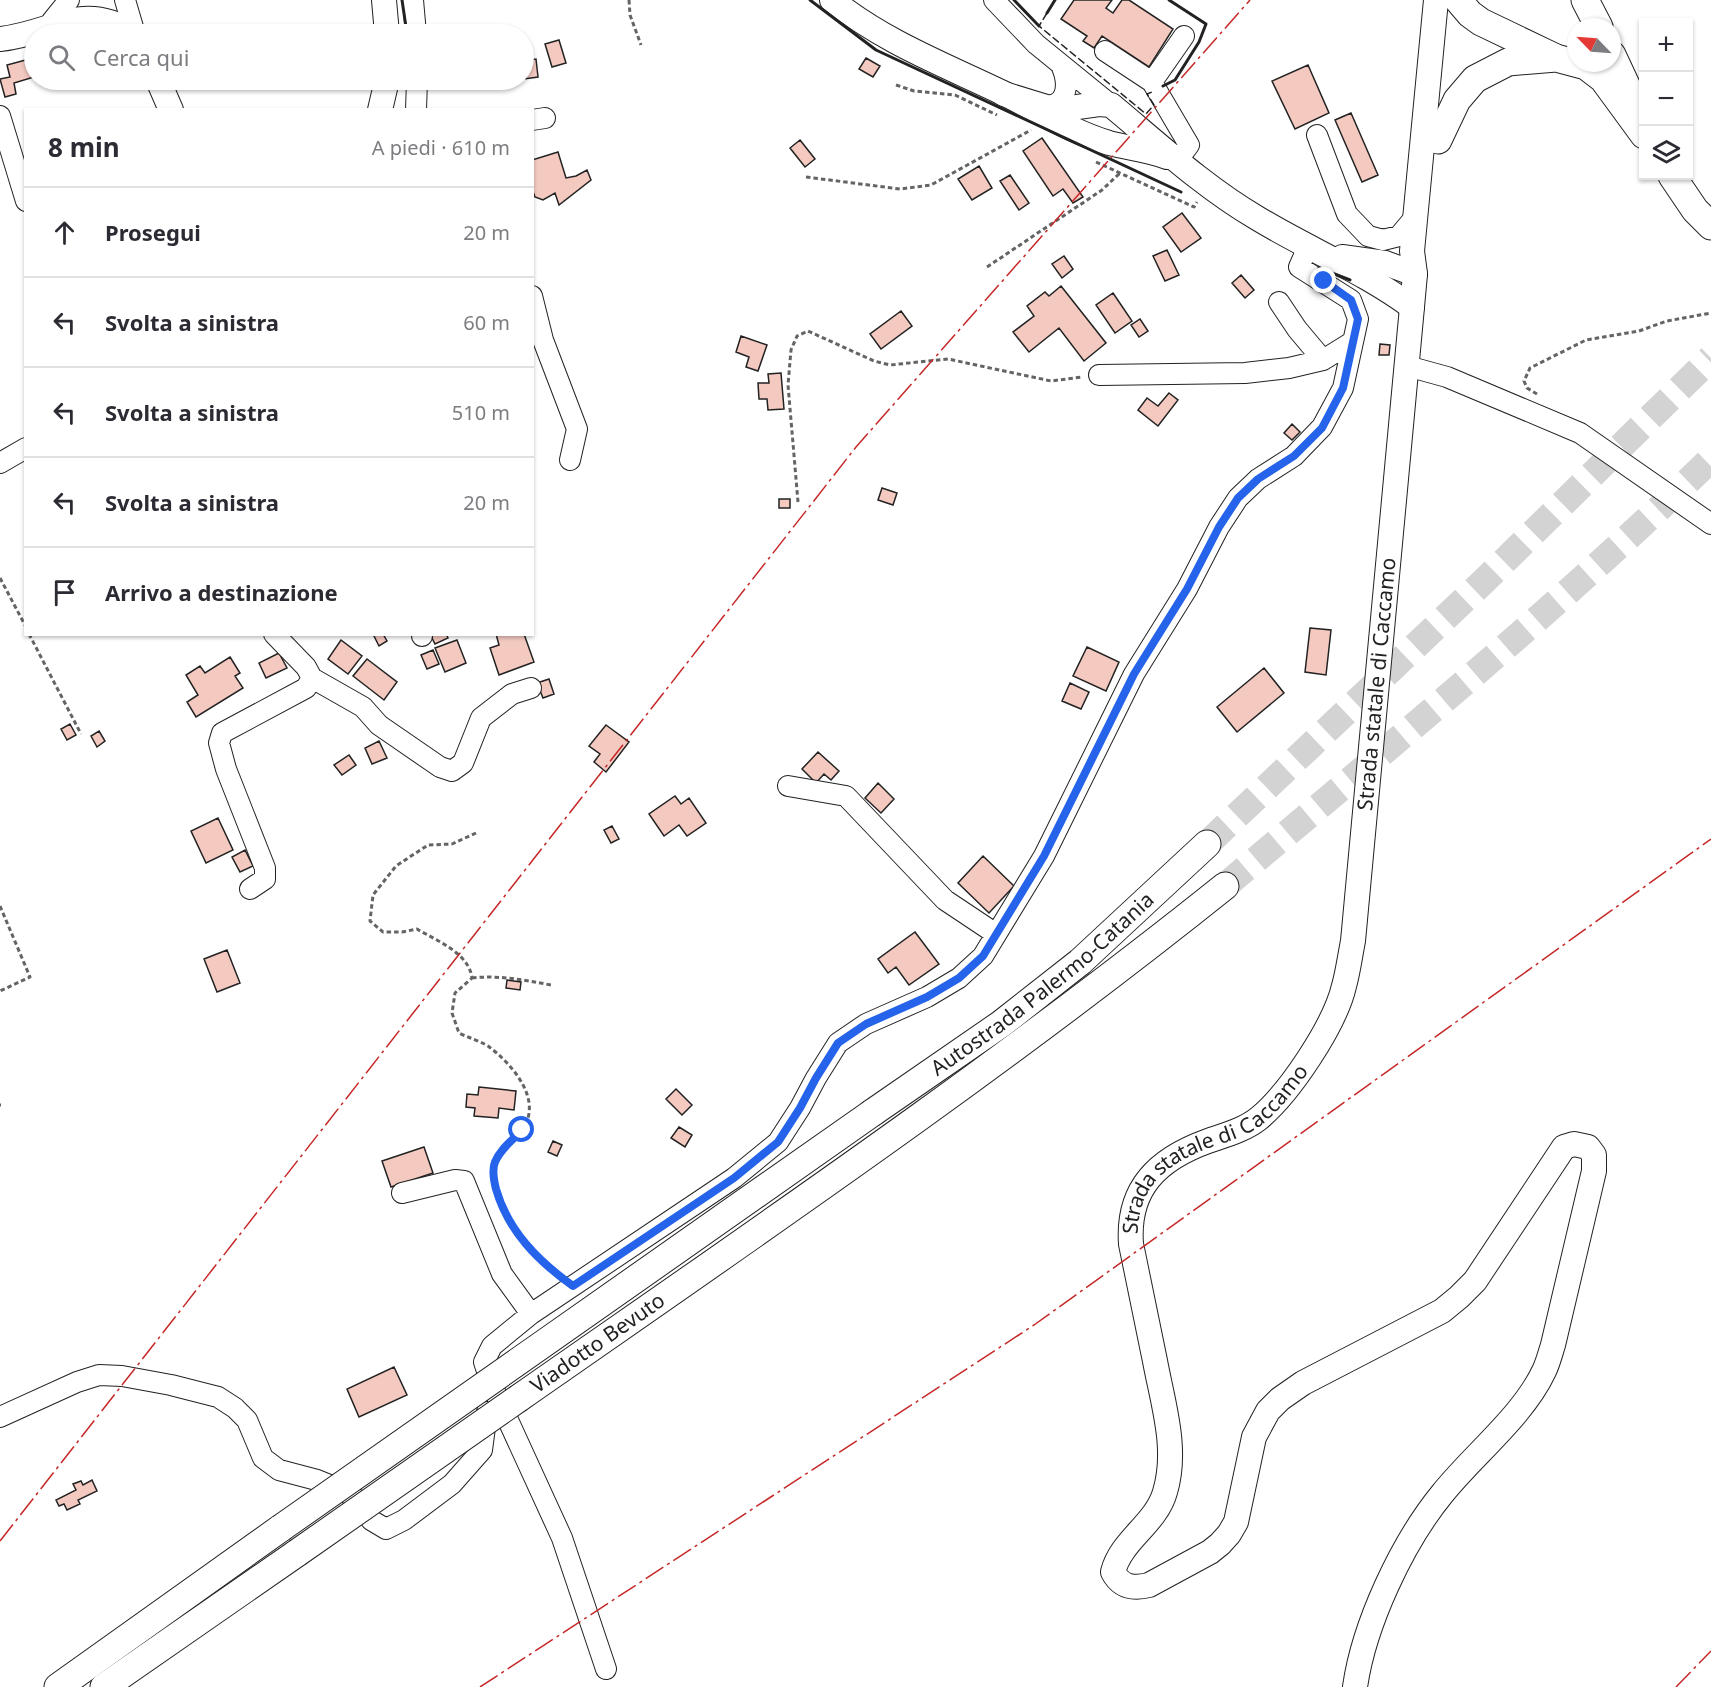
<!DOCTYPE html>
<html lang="it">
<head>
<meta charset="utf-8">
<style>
  :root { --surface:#fff; --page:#f2f2f3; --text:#2b2b33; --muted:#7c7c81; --line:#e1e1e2 }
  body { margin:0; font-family:"Noto Sans",sans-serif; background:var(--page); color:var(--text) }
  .controls { position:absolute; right:18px; top:18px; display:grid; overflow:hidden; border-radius:0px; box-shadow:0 2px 4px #0004 }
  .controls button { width:54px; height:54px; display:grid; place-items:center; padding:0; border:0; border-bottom:2px solid var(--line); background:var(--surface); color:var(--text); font:30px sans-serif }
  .compass { position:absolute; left:1567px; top:18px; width:54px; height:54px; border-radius:50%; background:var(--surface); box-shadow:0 2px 4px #0004; rotate:295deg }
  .stop { position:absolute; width:18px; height:18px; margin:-14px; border:4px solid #2563eb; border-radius:50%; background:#fff }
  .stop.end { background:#2563eb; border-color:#fff; box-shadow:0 2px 6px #0008 }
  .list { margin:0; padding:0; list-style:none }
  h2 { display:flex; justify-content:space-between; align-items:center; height:78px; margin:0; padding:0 24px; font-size:26px }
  h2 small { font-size:20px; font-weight:400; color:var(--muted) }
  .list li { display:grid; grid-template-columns:39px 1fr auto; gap:18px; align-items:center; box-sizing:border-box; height:90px; padding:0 24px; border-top:2px solid var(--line) }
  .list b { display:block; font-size:22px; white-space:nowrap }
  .list em { font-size:20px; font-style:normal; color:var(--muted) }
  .icon { flex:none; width:33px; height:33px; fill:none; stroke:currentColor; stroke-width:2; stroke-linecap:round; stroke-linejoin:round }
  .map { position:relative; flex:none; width:1711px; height:1687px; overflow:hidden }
  .search { position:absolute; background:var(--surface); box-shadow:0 2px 4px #0004; left:24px; top:24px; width:510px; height:66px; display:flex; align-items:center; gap:15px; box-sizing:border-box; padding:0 21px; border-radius:33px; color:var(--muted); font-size:22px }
  .panel { position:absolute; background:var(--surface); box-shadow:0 2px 4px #0004; left:24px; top:108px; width:510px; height:528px; border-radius:0px }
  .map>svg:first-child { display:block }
  .building { fill:#f3c9c0; stroke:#222; stroke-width:1.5 }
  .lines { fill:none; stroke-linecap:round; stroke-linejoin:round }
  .highway-tunnel { stroke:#d3d3d3; stroke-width:27; stroke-dasharray:27 14; stroke-linecap:butt }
  .minor-casing { stroke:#222; stroke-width:22 }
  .major-casing { stroke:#222; stroke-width:26 }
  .highway-casing { stroke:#222; stroke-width:29 }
  .path { stroke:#646464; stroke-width:3; stroke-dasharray:4.5 3; stroke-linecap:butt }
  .minor { stroke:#fff; stroke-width:20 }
  .major { stroke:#fff; stroke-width:24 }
  .highway { stroke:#fff; stroke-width:27 }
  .highway-bridge-casing { stroke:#222; stroke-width:29; stroke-linecap:butt }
  .highway-bridge { stroke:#fff; stroke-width:27 }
  .fence { stroke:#222; stroke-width:1.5; stroke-dasharray:8 3; stroke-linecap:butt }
  .wall { stroke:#222; stroke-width:3 }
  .power { stroke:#c62828; stroke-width:1.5; stroke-dasharray:21 4.5 3 4.5; stroke-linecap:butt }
  .route { stroke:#2563eb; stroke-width:8 }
  .labels { text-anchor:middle; stroke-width:4.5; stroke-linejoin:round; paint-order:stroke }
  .street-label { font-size:21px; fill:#222; stroke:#fff }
</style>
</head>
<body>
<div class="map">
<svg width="1711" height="1687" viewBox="0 0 1711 1687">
  <rect width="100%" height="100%" fill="#fff"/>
  <path class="building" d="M1074,0H1112L1106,8L1113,13L1122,0H1129L1173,29L1149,67L1102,36L1094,48L1083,41L1087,36L1061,19Z
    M559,40L566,63L552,67L545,44Z
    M33,58L34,77L14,83L16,94L5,97L0,79L10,77L7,65Z
    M866,58L880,66L873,77L859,69Z
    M536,59L538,77L524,79V61Z
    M1308,65L1329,113L1295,129L1272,81Z
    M1351,113L1378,175L1362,182L1335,120Z
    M1042,138L1083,197L1073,203L1063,189L1053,196L1023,151Z
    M800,140L815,159L805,167L790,148Z
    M558,152L566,178L576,176L587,170L591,180L559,205L555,193L543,200L535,197L532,189V160Z
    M979,166L992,188L972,200L958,179Z
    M1010,175L1029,203L1019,210L1000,181Z
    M1182,213L1201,238L1181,252L1163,227Z
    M1167,250L1179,275L1165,281L1153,256Z
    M1064,256L1073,269L1062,278L1052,264Z
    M1241,275L1254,290L1245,298L1232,283Z
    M1061,286L1106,343L1084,361L1059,328L1029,352L1013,332L1034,316L1027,306L1045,292L1049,296Z
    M1113,293L1132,321L1115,333L1096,305Z
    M901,311L912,326L881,349L870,334Z
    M1140,319L1148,331L1139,337L1131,325Z
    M741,336L767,345L758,371L746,367L749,357L736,352Z
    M1380,344L1390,345L1389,355H1379Z
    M781,373L784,409L768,410L767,399H759L758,383H769L768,374Z
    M1169,393L1178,400L1158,426L1138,410L1147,398L1158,406Z
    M1292,424L1300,432L1292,440L1284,433Z
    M882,488L897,493L893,505L878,500Z
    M779,499H790V508H779Z
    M1310,628L1331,630L1326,675L1305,672Z
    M373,634H383L387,641L379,646Z
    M430,634H446L448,638L435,644Z
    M496,634H524L534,662L499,675L490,648L499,645Z
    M341,640L362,656L348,674L328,659Z
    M457,640L466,663L445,672L435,648Z
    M1087,647L1119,662L1106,691L1073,676Z
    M433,650L439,664L427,669L421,655Z
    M279,653L287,668L266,678L259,663Z
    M230,657L240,673L235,676L243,688L196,717L187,702L198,695L186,675L200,666L205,673Z
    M367,659L397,682L384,700L353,676Z
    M1264,668L1284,693L1237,732L1217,707Z
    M549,679L554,694L543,698L537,683Z
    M1070,683L1089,692L1081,709L1062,701Z
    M70,724L76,735L67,740L61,729Z
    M606,725L629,742L606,772L594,762L600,754L589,746Z
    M99,731L105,741L97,747L91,736Z
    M379,741L387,758L372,764L365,748Z
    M818,752L839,771L831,780L824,774L816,783L802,769Z
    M349,755L356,765L342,775L334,765Z
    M878,783L894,799L881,813L865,798Z
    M675,796L681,804L689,798L706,823L687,836L679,825L664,836L649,814Z
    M218,818L233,850L206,863L191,831Z
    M612,826L619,839L611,843L604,830Z
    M245,850L253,866L240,872L232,857Z
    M983,856L1014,886L989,913L958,883Z
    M915,932L939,964L909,985L896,967L888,973L878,959Z
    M227,950L240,983L217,992L204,959Z
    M507,980L521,982L520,990L506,988Z
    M479,1087L516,1091L514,1110L499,1108L498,1118L474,1116L475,1108L466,1107L467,1094L478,1095Z
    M676,1089L692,1105L682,1115L666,1099Z
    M679,1127L692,1135L685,1147L671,1138Z
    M553,1141L562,1145L557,1156L548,1152Z
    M424,1147L433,1173L391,1187L382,1161Z
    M394,1367L407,1395L359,1417L347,1389Z
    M92,1480L97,1491L78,1500L80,1504L67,1510L64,1504L59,1506L56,1500L76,1490L73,1484L81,1481L83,1485Z"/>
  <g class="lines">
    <path class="highway-tunnel" d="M1207,844L1484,581L1711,358
      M1225,886C1390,746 1556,609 1711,459"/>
    <defs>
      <path id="minor" d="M125,0L135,34
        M413,0L416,34
        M994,0L1036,44L1111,105
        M52,21L69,0
        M1105,51L1152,82L1189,145L1177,161
        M1152,82L1184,36
        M1040,106C1068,109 1070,85 1061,65
        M416,110L417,80
        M0,116L26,201
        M532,120L545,118
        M1317,135L1347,214L1368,236L1383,240L1399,236L1415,217
        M532,296L543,340L577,429L570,460
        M1279,302L1297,329L1323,360
        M1407,366L1447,377L1580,433L1711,524
        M1099,375L1245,373L1289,368L1323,360L1352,342
        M0,463L26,448
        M422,634V636
        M312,678L363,707L379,725L440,767L452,771L463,763L481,718L512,694L531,688
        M788,786L846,796L945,900L996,934
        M250,889L265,879V868L226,769L219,743L222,733L306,688L312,678L306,667L274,634
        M402,1193L455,1180L464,1181L502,1274L531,1314
        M0,1417L77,1382L99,1375L122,1376L171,1385L218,1397L235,1408L247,1420L263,1458L279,1470L317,1480L344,1491L359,1501L371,1520L386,1529L404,1520L452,1484L482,1450L487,1412
        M606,1669L562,1538L491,1383L484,1362L492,1346L531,1314L734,1178L778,1142L800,1108L816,1078L838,1043L866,1024L927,997L959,978L983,956L1044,856L1134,674L1187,589L1219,527L1238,498L1258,479L1294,456L1322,427L1343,388L1358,319L1351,300L1299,267L1308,247"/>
      <g id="major">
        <path d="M384,0L387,34"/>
        <path d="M832,0C884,42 945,65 1005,94C1039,111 1072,132 1109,143C1128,148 1148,150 1167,157"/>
        <path d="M0,39C56,33 81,0 135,34"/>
        <path d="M158,80L171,110"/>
        <path d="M1004,94L1056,110L1099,104L1111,105C1158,144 1204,187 1257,218C1308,249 1363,271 1412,307"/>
        <path d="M380,110L387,80"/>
        <path d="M1342,257L1385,263L1415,274"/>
        <path id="s1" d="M1355,1687C1364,1624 1402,1543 1442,1494C1473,1455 1523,1416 1544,1371C1548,1363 1550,1354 1553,1345L1594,1171V1155L1588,1147L1574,1144L1564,1147L1475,1281L1459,1297L1442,1311L1303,1383L1280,1399L1268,1411L1254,1437L1236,1522L1229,1534L1220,1544L1210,1552L1149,1585C1133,1589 1121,1587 1113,1572C1121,1540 1156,1524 1165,1492C1178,1449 1163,1404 1155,1361C1147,1322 1139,1283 1131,1244C1127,1188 1158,1159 1208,1141C1225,1135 1244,1130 1258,1119C1289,1094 1335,1025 1344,986C1348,972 1350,956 1353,941L1412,307L1415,274L1412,251L1436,0"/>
      </g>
      <g id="highway">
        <path d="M1458,0L1470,14L1481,22L1554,57"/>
        <path d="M1585,0L1599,27"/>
        <path d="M1612,55L1633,100"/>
        <path d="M1438,140L1457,100L1475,79L1508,62L1556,58L1586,66L1603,79L1644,135"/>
        <path d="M1672,176L1695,210L1711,226"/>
        <path id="s2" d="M872,1113L1001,1024L1080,962L1207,844"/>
        <path id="s3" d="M519,1398C757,1232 998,1068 1225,886"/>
        <path d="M58,1687L281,1528"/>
        <path d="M104,1687L297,1553"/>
      </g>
    </defs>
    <use href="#minor" class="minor-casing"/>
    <use href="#major" class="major-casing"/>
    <use href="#highway" class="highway-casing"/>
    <path class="path" d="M629,0L630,15L641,45
      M896,85L914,91L955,95L997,115
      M1096,162L1194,207L1197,202
      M806,177L900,189L931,185L1031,130
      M987,267L1102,190L1120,173
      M1537,394L1527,388L1524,381L1530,368L1586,340L1639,331L1667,321L1711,313
      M798,502L788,385L791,350L797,336L808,331L874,361L890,365L948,359L1051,381L1082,377
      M0,578L26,627
      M29,634L81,734
      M476,833L452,844L428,845L396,866L373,895L370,921L383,932H402L417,929C437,941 469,953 472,978L455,993L452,1013L459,1033C469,1038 478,1040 488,1046C512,1064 544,1100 522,1130C514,1141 496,1151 493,1165C492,1177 496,1190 500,1201C515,1236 531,1251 559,1276
      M0,906L30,977L0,991
      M472,978C499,975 524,980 551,985
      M0,1105H1"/>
    <use href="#minor" class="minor"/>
    <use href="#major" class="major"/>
    <use href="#highway" class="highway"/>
    <defs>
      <path id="highway-bridge" d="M281,1528L872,1113
        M297,1553L519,1398"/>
    </defs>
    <use href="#highway-bridge" class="highway-bridge-casing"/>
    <use href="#highway-bridge" class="highway-bridge"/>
    <path class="fence" d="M1047,13L1039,26L1146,114L1154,105L1147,94L1152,92"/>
    <path class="wall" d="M402,0L406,27
      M810,0L876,50L1181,192
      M1014,0L1039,26
      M1047,13L1055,0
      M1163,86L1175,80L1199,42L1206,24L1169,0
      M1319,268L1350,280"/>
    <path class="power" d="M0,1541L856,447L1250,0
      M480,1687L1034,1325L1711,839
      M1676,1687L1711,1651"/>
  </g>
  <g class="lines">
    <path class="route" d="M522,1130C513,1140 500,1149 495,1162C492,1169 494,1181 496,1189C508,1231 538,1261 573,1286L734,1178L778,1142L800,1108L816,1078L838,1043L866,1024L927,997L959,978L983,956L1044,856L1134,674L1187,589L1219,527L1238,498L1258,479L1294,456L1322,428L1343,388L1358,319L1351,300L1324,281"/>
  </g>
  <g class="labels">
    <g class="street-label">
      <text dy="7" stroke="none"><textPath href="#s1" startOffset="2314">Strada statale di Caccamo</textPath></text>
      <text dy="7" stroke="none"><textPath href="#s2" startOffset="214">Autostrada Palermo-Catania</textPath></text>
      <text dy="7" stroke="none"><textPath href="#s1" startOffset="1792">Strada statale di Caccamo</textPath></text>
      <text dy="7" stroke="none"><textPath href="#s3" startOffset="96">Viadotto Bevuto</textPath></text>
    </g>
  </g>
</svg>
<div class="controls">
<button>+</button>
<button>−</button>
<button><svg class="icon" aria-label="layers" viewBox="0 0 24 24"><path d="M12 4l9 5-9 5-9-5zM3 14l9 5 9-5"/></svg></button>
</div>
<svg class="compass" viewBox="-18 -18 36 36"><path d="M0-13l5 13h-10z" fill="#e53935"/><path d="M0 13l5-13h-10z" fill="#7c7c81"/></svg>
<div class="stop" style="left:522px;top:1130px"></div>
<div class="stop end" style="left:1324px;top:281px"></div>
<div class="search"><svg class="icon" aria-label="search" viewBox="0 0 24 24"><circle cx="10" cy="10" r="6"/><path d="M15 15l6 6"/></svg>Cerca qui</div>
<section class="panel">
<h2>8 min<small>A piedi · 610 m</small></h2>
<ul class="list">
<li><svg class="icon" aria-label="ahead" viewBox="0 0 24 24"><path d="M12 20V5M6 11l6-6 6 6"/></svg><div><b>Prosegui</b></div><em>20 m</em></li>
<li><svg class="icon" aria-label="left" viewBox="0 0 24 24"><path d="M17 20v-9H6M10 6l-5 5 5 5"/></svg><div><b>Svolta a sinistra</b></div><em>60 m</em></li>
<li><svg class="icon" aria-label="left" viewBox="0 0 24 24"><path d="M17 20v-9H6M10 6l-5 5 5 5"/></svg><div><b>Svolta a sinistra</b></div><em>510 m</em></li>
<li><svg class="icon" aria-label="left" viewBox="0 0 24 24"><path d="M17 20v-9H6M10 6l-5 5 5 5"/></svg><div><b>Svolta a sinistra</b></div><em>20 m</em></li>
<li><svg class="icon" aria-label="arrive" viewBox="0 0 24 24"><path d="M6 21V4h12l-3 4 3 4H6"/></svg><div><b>Arrivo a destinazione</b></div></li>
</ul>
</section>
</div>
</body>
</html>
